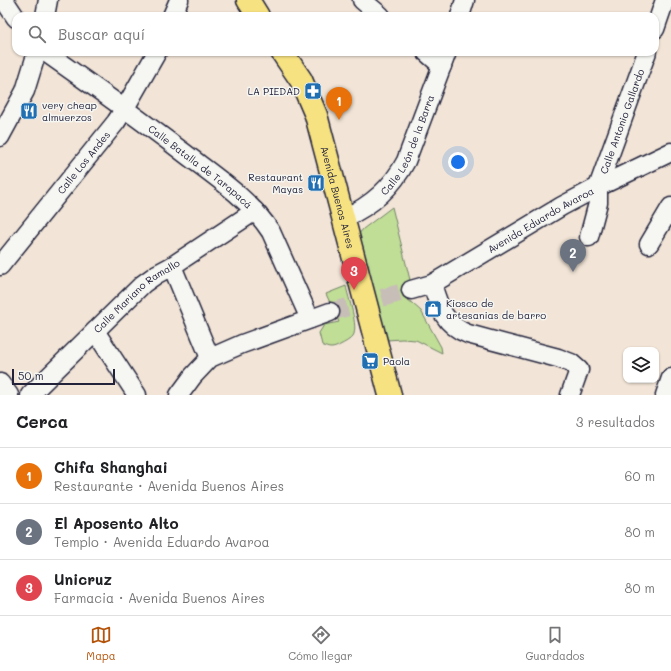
<!DOCTYPE html>
<html lang="es">
<head>
<meta charset="utf-8">
<style>
  :root { --surface:#fff; --page:#f6f6f6; --text:#202124; --muted:#757577; --line:#e0e0e0; --accent:#b45309 }
  body { margin:0; font-family:Mali,sans-serif; background:var(--page); color:var(--text) }
  .controls { position:absolute; right:12px; bottom:12px; display:grid; overflow:hidden; border-radius:8px; box-shadow:0 1px 3px #0004 }
  .controls button { width:36px; height:36px; display:grid; place-items:center; padding:0; border:0; border-bottom:1px solid var(--line); background:var(--surface); color:var(--text); font:20px sans-serif }
  .scale { position:absolute; left:12px; bottom:10px; width:103px; box-sizing:border-box; padding-left:4px; border:2px solid #22223b; border-top:0; font-size:11px; line-height:14px; white-space:nowrap; color:#22223b; -webkit-text-stroke:3px #f6f6f2; paint-order:stroke }
  .you { position:absolute; left:458px; top:162px; width:14px; height:14px; margin:-10px; border:3px solid #fff; border-radius:50%; background:#1a73e8; box-shadow:0 0 0 6px #1a73e833 }
  .badge { display:grid; place-items:center; width:26px; height:26px; border-radius:50%; background:var(--accent); color:#fff; font-size:13px; font-weight:700 }
  .pin { position:absolute; translate:-50% -33px; filter:drop-shadow(0 1px 2px #0008) }
  .pin::after { content:''; position:absolute; top:21px; width:14px; height:12px; background:inherit; clip-path:polygon(0 0,100% 0,50% 100%) }
  .list { margin:0; padding:0; list-style:none }
  h2 { display:flex; justify-content:space-between; align-items:center; height:52px; margin:0; padding:0 16px; font-size:17px }
  h2 small { font-size:13px; font-weight:400; color:var(--muted) }
  .list li { display:grid; grid-template-columns:26px 1fr auto; gap:12px; align-items:center; box-sizing:border-box; height:56px; padding:0 16px; border-top:1px solid var(--line) }
  .list b { display:block; font-size:15px; white-space:nowrap }
  .list p { margin:0; font-size:13px; white-space:nowrap; color:var(--muted) }
  .list em { font-size:13px; font-style:normal; color:var(--muted) }
  .icon { flex:none; width:22px; height:22px; fill:none; stroke:currentColor; stroke-width:2; stroke-linecap:round; stroke-linejoin:round }
  .map { position:relative; flex:none; width:671px; height:395px; overflow:hidden }
  .search { position:absolute; background:var(--surface); box-shadow:0 1px 3px #0004; left:12px; right:12px; top:12px; height:44px; display:flex; align-items:center; gap:10px; box-sizing:border-box; padding:0 14px; border-radius:12px; color:var(--muted); font-size:15px }
  .sheet { height:220px; background:var(--surface) }
  nav { display:flex; justify-content:space-around; align-items:center; box-sizing:border-box; height:56px; border-top:1px solid var(--line); background:var(--surface); font-size:11px; color:var(--muted) }
  nav a { display:grid; justify-items:center; gap:2px }
  nav .on { color:var(--accent) }
  .map>svg:first-child { display:block }
  .green { fill:#c0de96; stroke:#718068 }
  .lines { fill:none; stroke-linecap:round; stroke-linejoin:round }
  .minor-tunnel { stroke:#c8beb8; stroke-width:18; stroke-dasharray:18 9; stroke-linecap:butt }
  .minor-casing { stroke:#22223b; stroke-width:21 }
  .major-casing { stroke:#22223b; stroke-width:25 }
  .minor { stroke:#f6f6f2; stroke-width:18 }
  .major { stroke:#f7e281; stroke-width:22 }
  .labels { text-anchor:middle; stroke-width:3; stroke-linejoin:round; paint-order:stroke }
  .poi-label { font-size:10px; fill:#22223b; stroke:#f6f6f2; text-anchor:start }
  .street-label { font-size:10px; fill:#22223b; stroke:#f6f6f2 }
</style>
</head>
<body>
<div class="map">
<svg width="671" height="395" viewBox="0 0 671 395">
  <rect width="100%" height="100%" fill="#f2e5d7"/>
  <filter id="ink" filterUnits="userSpaceOnUse"><feTurbulence type="fractalNoise" baseFrequency=".025" numOctaves="2"/><feDisplacementMap in="SourceGraphic" scale="8" xChannelSelector="R" yChannelSelector="G"/><feConvolveMatrix kernelMatrix="1 2 1 2 8 2 1 2 1" color-interpolation-filters="sRGB"/></filter>
  <g filter="url(#ink)">
    <path class="green" d="M392,207L411,284L405,297L421,311L441,347L442,353L416,340L402,339L387,340L356,248L358,235L363,229Z
      M346,286C348,297 359,327 353,336C350,340 344,343 340,345C333,349 329,349 322,345L319,333L324,325L339,322L326,294Z"/>
    <g class="lines">
      <path class="minor-tunnel" d="M330,312L411,290"/>
      <defs>
        <g id="minor">
          <path d="M4,0L16,18"/>
          <path d="M362,0L381,16"/>
          <path d="M45,16L48,0"/>
          <path d="M172,16L179,0"/>
          <path d="M460,16L465,0"/>
          <path d="M655,29L665,0"/>
          <path id="s1" d="M45,52C92,85 138,118 183,152C214,176 250,199 271,232L310,319"/>
          <path d="M426,52L442,66"/>
          <path d="M0,137L25,91L37,52"/>
          <path id="s2" d="M344,218C371,206 392,188 406,161L447,52"/>
          <path id="s3" d="M589,237L598,203V187L647,52"/>
          <path d="M649,244L671,207"/>
          <path id="s4" d="M0,266L116,122L125,108L157,52"/>
          <path d="M172,266L210,358"/>
          <path d="M432,284C439,307 444,325 468,334L558,358L571,363L579,370L570,395"/>
          <path id="s5" d="M411,290L432,284L562,206L598,187L671,152"/>
          <path d="M95,331L137,395"/>
          <path d="M0,383L9,395"/>
          <path id="s6" d="M30,395L143,284L157,274L172,266L255,211"/>
          <path d="M179,395L193,376L210,358L242,344L330,312"/>
          <path d="M665,395L671,378"/>
        </g>
        <g id="major">
          <path d="M248,0L258,16"/>
          <path id="s7" d="M282,52L301,80L316,115L390,395"/>
        </g>
      </defs>
      <use href="#minor" class="minor-casing"/>
      <use href="#major" class="major-casing"/>
      <use href="#minor" class="minor"/>
      <use href="#major" class="major"/>
    </g>
  </g>
  <defs>
    <symbol id="pharmacy-square" viewBox="-11 -11 22 22"><rect x="-9" y="-9" width="18" height="18" rx="4" fill="#1f6fb2" stroke="#f6f6f2"/><path d="M-2-6h4v4h4v4h-4v4h-4v-4h-4v-4h4Z" fill="#fff"/></symbol>
    <symbol id="restaurant-square" viewBox="-11 -11 22 22"><rect x="-9" y="-9" width="18" height="18" rx="4" fill="#1f6fb2" stroke="#f6f6f2"/><path d="M-5-6h1v4h1v-4h1v4h1v-4h1v5L-1.5 .5V6h-2V.5L-5-1ZM5-6V6H3V1.5H1.5Q1.5-4 5-6Z" fill="#fff"/></symbol>
    <symbol id="shop-square" viewBox="-11 -11 22 22"><rect x="-9" y="-9" width="18" height="18" rx="4" fill="#1f6fb2" stroke="#f6f6f2"/><path d="M-5-2.5h2.3a2.7 3.5 0 0 1 5.4 0H5L5.5 6h-11ZM-1.5-2.5h3a1.5 2.3 0 0 0-3 0Z" fill="#fff"/></symbol>
    <symbol id="supermarket-square" viewBox="-11 -11 22 22"><rect x="-9" y="-9" width="18" height="18" rx="4" fill="#1f6fb2" stroke="#f6f6f2"/><path d="M-6-5.5h2.5l.6 2H6L4.5 2H-2.5L-4.4-4H-6ZM-1.5 3.2a1.3 1.3 0 1 0 .1 0ZM3 3.2a1.3 1.3 0 1 0 .1 0Z" fill="#fff"/></symbol>
  </defs>
  <g fill-rule="evenodd">
    <use href="#pharmacy-square" x="303" y="81" width="20" height="20"/>
    <use href="#restaurant-square" x="19" y="101" width="20" height="20"/>
    <use href="#restaurant-square" x="306" y="173" width="20" height="20"/>
    <use href="#shop-square" x="423" y="299" width="20" height="20"/>
    <use href="#supermarket-square" x="360" y="351" width="20" height="20"/>
  </g>
  <g class="labels">
    <g class="poi-label">
      <text x="300" y="95" text-anchor="end">LA PIEDAD</text>
      <text x="42" y="109">very cheap<tspan x="42" dy="12">almuerzos</tspan></text>
      <text x="303" y="181" text-anchor="end">Restaurant<tspan x="303" dy="12">Mayas</tspan></text>
      <text x="446" y="307">Kiosco de<tspan x="446" dy="12">artesanias de barro</tspan></text>
      <text x="383" y="365">Paola</text>
    </g>
    <g class="street-label">
      <text dy="4" stroke="none"><textPath href="#s3" startOffset="121">Calle Antonio Gallardo</textPath></text>
      <text dy="4" stroke="none"><textPath href="#s2" startOffset="101">Calle León de la Barra</textPath></text>
      <text dy="4" stroke="none"><textPath href="#s4" startOffset="133">Calle Los Andes</textPath></text>
      <text dy="4" stroke="none"><textPath href="#s1" startOffset="193">Calle Batalla de Tarapacá</textPath></text>
      <text dy="4" stroke="none"><textPath href="#s7" startOffset="157">Avenida Buenos Aires</textPath></text>
      <text dy="4" stroke="none"><textPath href="#s5" startOffset="148">Avenida Eduardo Avaroa</textPath></text>
      <text dy="4" stroke="none"><textPath href="#s6" startOffset="146">Calle Mariano Ramallo</textPath></text>
    </g>
  </g>
</svg>
<div class="controls">
<button><svg class="icon" aria-label="layers" viewBox="0 0 24 24"><path d="M12 4l9 5-9 5-9-5zM3 14l9 5 9-5"/></svg></button>
</div>
<div class="scale">50 m</div>
<div class="you"></div>
<div class="pin badge" style="left:339px;top:120px;background:#e8710a">1</div>
<div class="pin badge" style="left:573px;top:272px;background:#6b7280">2</div>
<div class="pin badge" style="left:354px;top:290px;background:#e0444e">3</div>
<div class="search"><svg class="icon" aria-label="search" viewBox="0 0 24 24"><circle cx="10" cy="10" r="6"/><path d="M15 15l6 6"/></svg>Buscar aquí</div>
</div>
<section class="sheet">
<h2>Cerca<small>3 resultados</small></h2>
<ul class="list">
<li><span class="badge" style="background:#e8710a">1</span><div><b>Chifa Shanghai</b><p>Restaurante · Avenida Buenos Aires</p></div><em>60 m</em></li>
<li><span class="badge" style="background:#6b7280">2</span><div><b>El Aposento Alto</b><p>Templo · Avenida Eduardo Avaroa</p></div><em>80 m</em></li>
<li><span class="badge" style="background:#e0444e">3</span><div><b>Unicruz</b><p>Farmacia · Avenida Buenos Aires</p></div><em>80 m</em></li>
</ul>
</section>
<nav>
<a class="on"><svg class="icon" aria-label="map" viewBox="0 0 24 24"><path d="M3 6l6-2 6 2 6-2v14l-6 2-6-2-6 2zM9 4v14M15 6v14"/></svg>Mapa</a>
<a><svg class="icon" aria-label="directions" viewBox="0 0 24 24"><path d="M12 3l9 9-9 9-9-9zM9 14v-3h6M13 9l2 2-2 2"/></svg>Cómo llegar</a>
<a><svg class="icon" aria-label="saved" viewBox="0 0 24 24"><path d="M7 4h10v16l-5-4-5 4z"/></svg>Guardados</a>
</nav>
</body>
</html>
